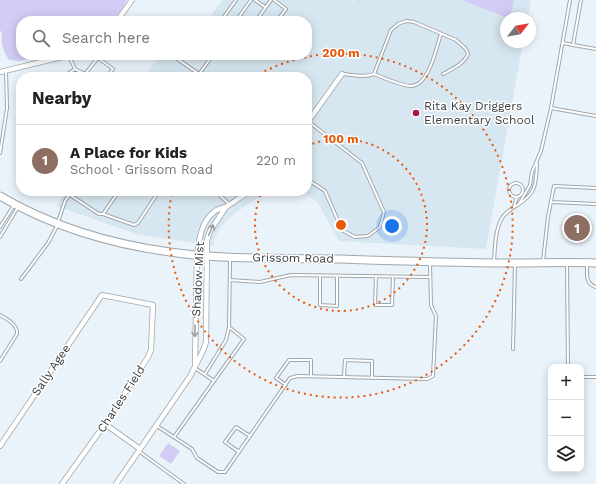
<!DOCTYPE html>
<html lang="en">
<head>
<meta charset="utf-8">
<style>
  :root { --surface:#fff; --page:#f2f2f2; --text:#222; --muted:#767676; --line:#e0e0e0; --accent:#aa143e }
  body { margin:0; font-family:"Work Sans",sans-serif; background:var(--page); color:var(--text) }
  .controls { position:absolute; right:12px; bottom:12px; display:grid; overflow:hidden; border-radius:8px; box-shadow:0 2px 10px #0003 }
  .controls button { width:36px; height:36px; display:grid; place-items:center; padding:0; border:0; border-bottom:1px solid var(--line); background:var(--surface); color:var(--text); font:20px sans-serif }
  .compass { position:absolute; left:500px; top:12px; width:36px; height:36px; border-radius:50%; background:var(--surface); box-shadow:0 2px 10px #0003; rotate:59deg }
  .you { position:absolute; left:392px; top:226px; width:14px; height:14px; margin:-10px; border:3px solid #fff; border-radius:50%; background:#1a73e8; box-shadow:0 0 0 6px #1a73e833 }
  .badge { display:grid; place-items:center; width:26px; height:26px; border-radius:50%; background:var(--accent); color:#fff; font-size:13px; font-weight:700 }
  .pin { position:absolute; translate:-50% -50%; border:2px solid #fff; box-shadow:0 1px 4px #0006 }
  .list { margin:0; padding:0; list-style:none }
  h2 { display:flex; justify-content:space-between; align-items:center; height:52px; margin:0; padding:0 16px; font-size:17px }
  h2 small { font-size:13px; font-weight:400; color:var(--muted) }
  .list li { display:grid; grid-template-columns:26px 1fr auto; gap:12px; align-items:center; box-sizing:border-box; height:72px; padding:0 16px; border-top:1px solid var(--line) }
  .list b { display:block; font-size:15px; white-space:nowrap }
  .list p { margin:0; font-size:13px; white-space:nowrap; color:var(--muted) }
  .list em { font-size:13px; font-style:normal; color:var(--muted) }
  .icon { flex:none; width:22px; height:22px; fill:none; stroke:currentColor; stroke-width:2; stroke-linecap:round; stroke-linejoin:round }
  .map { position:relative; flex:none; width:596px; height:484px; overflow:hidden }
  .search { position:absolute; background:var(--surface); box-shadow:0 2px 10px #0003; left:16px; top:16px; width:296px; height:44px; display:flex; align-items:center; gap:10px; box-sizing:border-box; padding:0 14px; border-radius:16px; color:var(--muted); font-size:15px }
  .panel { position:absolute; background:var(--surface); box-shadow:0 2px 10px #0003; left:16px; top:72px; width:296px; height:124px; border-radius:16px }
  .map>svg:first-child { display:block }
  .built { fill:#d7e7f1 }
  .green { fill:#d2ccf5 }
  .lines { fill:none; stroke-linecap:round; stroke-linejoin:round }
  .lane-casing { stroke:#9fa7ad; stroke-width:4 }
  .street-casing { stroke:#9fa7ad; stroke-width:6 }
  .primary-casing { stroke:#9fa7ad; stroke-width:9 }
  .lane { stroke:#fff; stroke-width:2 }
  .street { stroke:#fff; stroke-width:4.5 }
  .primary { stroke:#fff; stroke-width:7 }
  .oneway { stroke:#9c9ea0 }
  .ring { fill:none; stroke:#e8590c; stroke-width:2; stroke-dasharray:2 4 }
  .poi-dot { fill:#aa143e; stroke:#fff; stroke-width:1.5 }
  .labels { text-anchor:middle; stroke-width:3; stroke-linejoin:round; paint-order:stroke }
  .poi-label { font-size:12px; fill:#393d40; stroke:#fff; text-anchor:start }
  .street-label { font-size:12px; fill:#393d40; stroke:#fff }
  .centre { fill:#e8590c; stroke:#fff; stroke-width:2 }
  .ring-label { font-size:12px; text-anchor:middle; font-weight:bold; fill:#e8590c; stroke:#fff; stroke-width:3; stroke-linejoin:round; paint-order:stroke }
</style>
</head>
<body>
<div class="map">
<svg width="596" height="484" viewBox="0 0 596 484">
  <rect width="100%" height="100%" fill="#eaf3fa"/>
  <path class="built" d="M222,0H350L353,2L354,0H531L528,18H506V42H523L486,249L339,241L318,203L303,191H307V77H145L160,55H307V21H207Z
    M66,191H265L259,197L234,214L221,226L214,239V246L136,234L56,206Z"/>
  <path class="green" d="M0,0H127L122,9L111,21H21V55H46L19,61L9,60C4,52 0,44 2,34L0,30Z
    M462,0H514L510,18H508Z
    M168,443L180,451L171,464L159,456Z"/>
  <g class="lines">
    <defs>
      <path id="lane" d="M255,0L265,7
        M274,0L286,9L277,21
        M221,21L236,0
        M236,21L251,0
        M256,21L271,0
        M563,43L573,45L581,0
        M573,45L596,49
        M69,56L75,69
        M173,56L199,74
        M343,74C353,75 365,78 374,74L391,30L398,24L406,21L414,22L456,40L466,49L468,54C464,64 452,69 443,74
        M374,74C384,78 400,85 410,86C429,87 436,48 441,34
        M63,77L75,69L85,74L98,58L113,69L107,77
        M197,77L210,59L207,55
        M551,108L596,116
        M0,153L7,108L6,71
        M307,179L325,191L342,230L355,237L368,236L380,227L384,212L362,163L309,122
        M509 190a7 7 0 1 1 14 0a7 7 0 1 1-14 0Z
        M215,191L229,204
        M70,195L99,214H103L119,191
        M551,202L596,204
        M519,204L530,185L532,172L541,151L551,108L570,0
        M514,206L517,197
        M103,214L134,225L138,223L159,191
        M58,222L65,201L72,191
        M0,227L14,205
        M0,237L18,207
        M494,261C495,247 495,230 502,218C505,213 511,209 516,206C536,194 536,185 537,164
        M543,261L548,217L554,186L596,188
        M567,264L568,367
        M587,264C587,274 585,284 596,287
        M320,275V305L337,306V276
        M376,276L375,305H392L393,277
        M21,279L48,243L57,226
        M230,280L260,282L291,275L430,277
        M0,315C7,319 18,325 17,334L0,361
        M513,349L515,264
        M195,368L214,381
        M205,374L226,340L229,327L230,260
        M344,377L345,360L372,361V378
        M581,377H596
        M286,385L276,378L289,360H311V376
        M157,426L192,449L197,458L218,472H225L290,378L298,376L427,379L433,376L436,316L431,305L430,264
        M174,437L244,339L229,327
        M140,452L184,484
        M239,452L225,442L236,427L250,436"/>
      <path id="street" d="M117,21L132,0
        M0,72L70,55
        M307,123L342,74
        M195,364L197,255C199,240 201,222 214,212C217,209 222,208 226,207C234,202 242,196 250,191
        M105,424L140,449
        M0,446L102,295L153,305L151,350L148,357L105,424L62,484
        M116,484L191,375C196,363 203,354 206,342L207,240L210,231L226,207"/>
      <path id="primary" d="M0,196C51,226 111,244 170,252C224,260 285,258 340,259C398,261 456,263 514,263C541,263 569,262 596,263"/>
    </defs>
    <use href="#lane" class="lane-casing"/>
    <use href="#street" class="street-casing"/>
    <use href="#primary" class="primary-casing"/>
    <use href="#lane" class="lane"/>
    <use href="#street" class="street"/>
    <use href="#primary" class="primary"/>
  </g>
  <defs><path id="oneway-shaft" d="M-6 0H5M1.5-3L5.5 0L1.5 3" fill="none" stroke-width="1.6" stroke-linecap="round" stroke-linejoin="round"/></defs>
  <g class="oneway">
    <use href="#oneway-shaft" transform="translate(211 230) rotate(-66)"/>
    <use href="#oneway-shaft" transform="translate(195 331) rotate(91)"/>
  </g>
  <g class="ring">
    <path d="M307 146A86 86 0 1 1 262 191"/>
    <path d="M254 77A172 172 0 1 1 172 192"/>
  </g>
  <circle class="poi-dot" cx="416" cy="113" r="4"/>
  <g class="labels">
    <g class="poi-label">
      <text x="424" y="110">Rita Kay Driggers<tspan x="424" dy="14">Elementary School</tspan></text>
    </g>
    <g class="street-label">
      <text transform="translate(293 258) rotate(1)" y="4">Grissom Road</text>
      <text transform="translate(198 279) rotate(-87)" y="4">Shadow Mist</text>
      <text transform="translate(51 370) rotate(-56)" y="4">Sally Agee</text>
      <text transform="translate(121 399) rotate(-57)" y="4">Charles Field</text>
    </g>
  </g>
  <circle cx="341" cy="225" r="6" class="centre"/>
  <g class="ring-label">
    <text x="341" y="57">200 m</text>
    <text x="341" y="143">100 m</text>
  </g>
</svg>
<div class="controls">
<button>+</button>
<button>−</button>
<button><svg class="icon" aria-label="layers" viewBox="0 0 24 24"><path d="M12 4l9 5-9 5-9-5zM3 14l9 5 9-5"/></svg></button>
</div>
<svg class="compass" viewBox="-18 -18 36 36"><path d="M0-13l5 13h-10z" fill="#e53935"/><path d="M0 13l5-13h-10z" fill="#767676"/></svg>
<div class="you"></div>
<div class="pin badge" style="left:577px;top:228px;background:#8d6e63">1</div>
<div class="search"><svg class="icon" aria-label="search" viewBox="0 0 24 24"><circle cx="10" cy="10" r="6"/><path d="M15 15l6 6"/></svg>Search here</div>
<section class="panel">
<h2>Nearby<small></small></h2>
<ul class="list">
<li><span class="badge" style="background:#8d6e63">1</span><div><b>A Place for Kids</b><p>School · Grissom Road</p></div><em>220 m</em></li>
</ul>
</section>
</div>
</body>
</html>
